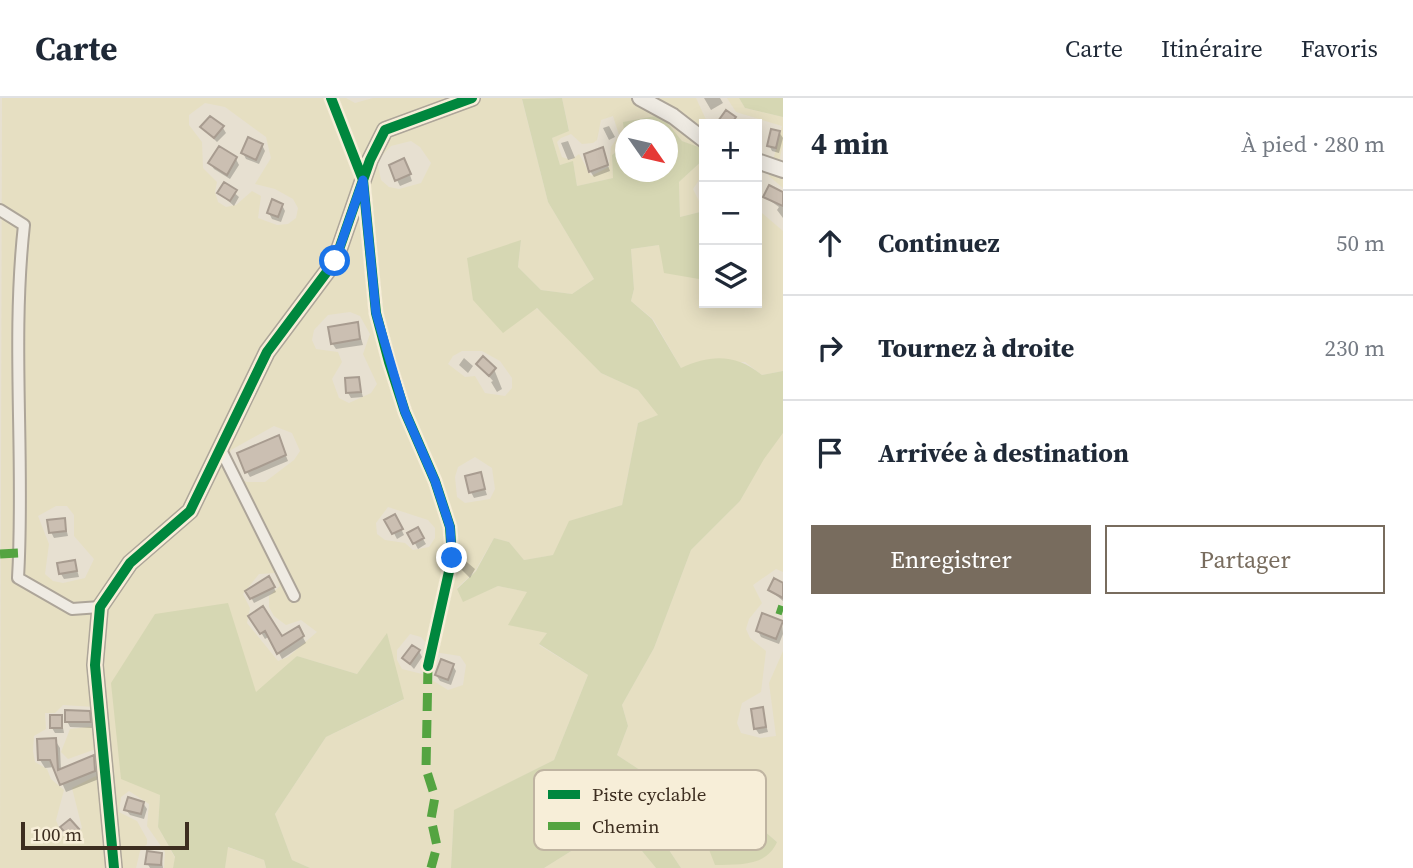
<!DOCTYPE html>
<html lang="fr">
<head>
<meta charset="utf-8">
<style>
  :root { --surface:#fff; --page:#f6f6f7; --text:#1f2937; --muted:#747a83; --line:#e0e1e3; --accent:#786c5e }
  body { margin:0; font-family:"Source Serif 4",serif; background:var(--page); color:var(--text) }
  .controls { position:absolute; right:21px; top:21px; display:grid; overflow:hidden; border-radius:0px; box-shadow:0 4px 18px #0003 }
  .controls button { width:63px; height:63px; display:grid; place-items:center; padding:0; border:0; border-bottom:2px solid var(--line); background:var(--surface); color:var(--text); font:35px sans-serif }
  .compass { position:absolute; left:615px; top:21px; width:63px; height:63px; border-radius:50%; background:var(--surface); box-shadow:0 4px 18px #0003; rotate:124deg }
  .scale { position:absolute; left:21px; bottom:18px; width:168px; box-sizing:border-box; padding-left:7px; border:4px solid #3d2e20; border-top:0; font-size:19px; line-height:24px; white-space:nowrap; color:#3d2e20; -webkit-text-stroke:5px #f7eed8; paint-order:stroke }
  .stop { position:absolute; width:21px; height:21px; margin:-16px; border:5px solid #1a73e8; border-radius:50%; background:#fff }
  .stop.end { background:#1a73e8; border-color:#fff; box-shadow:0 2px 7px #0008 }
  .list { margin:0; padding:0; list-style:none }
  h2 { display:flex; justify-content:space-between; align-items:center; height:91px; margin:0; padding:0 28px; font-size:30px }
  h2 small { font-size:23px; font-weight:400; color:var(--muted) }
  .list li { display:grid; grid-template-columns:46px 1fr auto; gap:21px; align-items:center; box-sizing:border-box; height:105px; padding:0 28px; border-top:2px solid var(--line) }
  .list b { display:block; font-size:26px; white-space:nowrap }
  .list em { font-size:23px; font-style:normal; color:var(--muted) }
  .actions { display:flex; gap:14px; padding:21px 28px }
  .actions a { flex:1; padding:16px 0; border:2px solid var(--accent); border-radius:0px; text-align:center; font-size:24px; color:var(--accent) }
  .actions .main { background:var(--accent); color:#fff }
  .icon { flex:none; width:38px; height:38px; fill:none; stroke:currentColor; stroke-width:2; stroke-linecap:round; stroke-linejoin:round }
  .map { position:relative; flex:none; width:783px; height:770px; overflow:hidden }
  header { display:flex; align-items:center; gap:42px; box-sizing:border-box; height:98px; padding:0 35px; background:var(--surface); border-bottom:2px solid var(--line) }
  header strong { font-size:33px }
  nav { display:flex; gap:38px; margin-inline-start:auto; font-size:24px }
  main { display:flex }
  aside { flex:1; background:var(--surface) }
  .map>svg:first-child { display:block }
  .farmland { fill:#e6dfc2; fill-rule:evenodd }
  .green { fill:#d6d7b3 }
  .shadow { fill:#0003 }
  .building { fill:#cbbfb2; stroke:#a89c90; stroke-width:2 }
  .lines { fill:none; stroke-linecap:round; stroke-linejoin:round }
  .minor-casing { stroke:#ada599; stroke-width:14 }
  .tertiary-casing { stroke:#ada599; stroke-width:18 }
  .minor { stroke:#efebe3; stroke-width:10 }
  .tertiary { stroke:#efebe3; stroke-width:14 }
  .quiet { stroke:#54a441; stroke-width:9; stroke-dasharray:18 9; stroke-linecap:butt }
  .cycleway-casing { stroke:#f7eed8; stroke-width:15 }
  .cycleway { stroke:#00873e; stroke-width:10 }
  .route { stroke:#1a73e8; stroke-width:9 }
  .key { fill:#f7eed8; stroke:#bfb4a1; stroke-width:2 }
  .key-label { font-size:19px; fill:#3d2e20 }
</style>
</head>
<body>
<header>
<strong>Carte</strong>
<nav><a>Carte</a><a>Itinéraire</a><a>Favoris</a></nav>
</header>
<main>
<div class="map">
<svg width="783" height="770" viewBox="0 0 783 770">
  <rect width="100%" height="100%" fill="#e7e0d1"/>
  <path class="farmland" d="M2,0H346L355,5L373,0H545L522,2L548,104L594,181L572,196L541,192L518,169L521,143L467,160L548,219L601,275L638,292L659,317L638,325L622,407L570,423L554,457L524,462L509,444L494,440L475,473L457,490L463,503L498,488L528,494L547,535L539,547L588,577L554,662L454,713L451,770H310L292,762L275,716L326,639L403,602L387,536L357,576L297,558L160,697L158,729L175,760L173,770H164L165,754L147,728L149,706L129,693L121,699L119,714L137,723L147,741V746L140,753L136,770H0ZM205,5L225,9L266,39L271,60L255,86L275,91L293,101L298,110L296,120L288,126L277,127L258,120L261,98L252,93L236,107L226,109L218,104L215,94L217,84L203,70L202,44L189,27V17ZM411,43L420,49L431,65L421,85L399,91L389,89L381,82L377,63L391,48ZM350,214L360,218L370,236L363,256L377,286L371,295L349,305L339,300L332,281L342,264L338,254L316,251L312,242L314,232L328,217ZM462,253H482L500,263L512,280V290L505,298L485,295L475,278L465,279L448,266L453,258ZM274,328L292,335L300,353L294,362L265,384H247L237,379L228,361L231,352ZM475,359L492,370L495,391L490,401L465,405L457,399L455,379L458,369ZM56,408H67L74,417V438L94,461L85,480L63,485L53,483L45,476L49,446L38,418ZM388,409L428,422L435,430V440L429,449L413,452L405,445L385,442L377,436L376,425ZM275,475L280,488L269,498V509L274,518L286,527L301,522L317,534L288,559L278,563L247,525L250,510L243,496L259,476ZM410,536L421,539L434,554L460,558L466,567L463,587L448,592L422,576L402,571L397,562V552ZM63,607L95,609L96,628L70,631L61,654L68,661L93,652L98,654L104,674L72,690L82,730L71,743L62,737L56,722L64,692L51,681L47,671L35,664L33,653L34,638L46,631L45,615H55Z
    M562,0H696L708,26H704V51L682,43L661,17L624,24L625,47L612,57L613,80L577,88L573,64L560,67L552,40L569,32ZM613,18L619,37L611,49L609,69L591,78L579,56L571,62L562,59L557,44L561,40L571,36L582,46L593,45L597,42L601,22Z
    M727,0H739L745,10L783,19V47L779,63L783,64V90L769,78L782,28L736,14Z
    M704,61V75L693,91L704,113L680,119L679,84Z
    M757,102L762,115L783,133V273L762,277L745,264L681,270L653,221L631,203L634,191L631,151L659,147L699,181L704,173V205H757Z
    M783,335V474L776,471L753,487L762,505L749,521L746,531L750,540L766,553L761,594L742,605L737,625L741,635L761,640L776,638L769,585L783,553V770H681L667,749L680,729L703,736L777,744L714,690L689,704L617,657L628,628L622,607L654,550L691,452L740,403L764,360Z
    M613,727L633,742L656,770H544Z
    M227,749L264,762L266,770H225Z"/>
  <path class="green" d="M562,0L569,33L552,40L560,67L573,63L577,88L613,80L612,57L625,47L626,74H668V32H626L625,42L623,24L661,17L682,43L704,51V61L679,84L680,119L704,113V173L699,181L664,175L659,147L631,151L634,191L631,203L652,221L681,270C711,256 736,256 762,277L783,273V335L764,361L740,403L691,452L654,550L622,607L628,628L617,657L689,704L714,690L777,744C766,769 739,766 715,767L703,736L680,729L667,749L681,770H656L633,742L613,727L544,770H451L454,712L554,662L588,577L539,546L547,535L508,527L527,494L498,488L463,504L457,491L476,473L494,440L509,444L524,462L553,457L569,423L622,407L638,325L658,317L638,292L601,275L537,210L503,235L473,202L467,160L521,142L518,169L541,192L572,196L594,181L548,104L522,1Z
    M739,0H783V19L745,10Z
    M228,505L256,594L297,558L357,576L387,535L404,601L326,639L275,716L292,762L310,770H266L264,762L228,749L225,770H173L175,759L158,729L160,697L121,681L111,585L155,516Z"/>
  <path class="shadow" d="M704,0H720L723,5L711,12Z
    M609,28L615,39L609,42L603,30Z
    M202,29L223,30L226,35L217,44Z
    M779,34L783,40L779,55L772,53L769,47Z
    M568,43L575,60L568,62L561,45Z
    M262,47L265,53L259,66L246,61L243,55Z
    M219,50L236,61L239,67L230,81L214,71L210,65Z
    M602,51L610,73L594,79L590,73Z
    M407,68L412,83L400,88L397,82Z
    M224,86L239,99L234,108L219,95Z
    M783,98V120L777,112L779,109L765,99Z
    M282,107L285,113L281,124L272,121L269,115Z
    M357,226L363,247L336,251L332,245Z
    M464,260L473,268L468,275L459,267Z
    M478,266L494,271L502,291L497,294L491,284L493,283Z
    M358,281L363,299L351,300L348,295Z
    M281,345L288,363L250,379L247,374Z
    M480,376L487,397L474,400L471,394Z
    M395,418L404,437L397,441L387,422Z
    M64,422L68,438L54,440L51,434Z
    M417,431L426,446L418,451L410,436Z
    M462,460L475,471L470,480L460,470Z
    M75,464L79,479L64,481L61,476Z
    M269,480L276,494L254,505L248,494Z
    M783,487V503L770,492Z
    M251,518L281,540L298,530L306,545L282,561L270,538L265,541Z
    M782,525L783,536L779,546L761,539L758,533Z
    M419,553L422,559L414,571L404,560Z
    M453,568L456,573L451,587L440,583L436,577Z
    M762,611L768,634L759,636L755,630Z
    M89,614L93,630L70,629L67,623Z
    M61,619L64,635H55L52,630Z
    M55,642L60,650L61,672L93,660L99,681L66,694L55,669L45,670L40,662Z
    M143,705L147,711L144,721L130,717L126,712Z
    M77,732L81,738L73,744L66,735Z
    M161,756L163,770H150L147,765Z"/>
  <path class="building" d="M726,12L736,19L731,26H716Z
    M210,18L224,28L214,40L200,29Z
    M771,31L780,33L776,50L767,48Z
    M248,39L263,46L256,62L241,55Z
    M219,48L237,59L227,77L208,65Z
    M603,49L608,67L589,74L584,56Z
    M404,60L411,76L395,83L389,67Z
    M224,84L237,92L230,103L217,95Z
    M769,87L783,94V108L763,99Z
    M272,101L283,106L278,119L267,115Z
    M358,224L360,241L331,246L328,229Z
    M483,258L496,270L489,278L476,266Z
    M359,279L361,294L346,295L345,280Z
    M279,337L286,357L245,375L237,355Z
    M481,374L485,391L469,395L465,378Z
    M395,416L403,431L392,436L384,422Z
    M65,420L66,433L49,435L47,422Z
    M418,429L424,440L413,446L407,435Z
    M75,462L77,473L59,476L57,465Z
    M269,478L275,489L250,501L245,493Z
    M774,480L783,485V500L768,492Z
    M263,508L282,538L299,528L304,538L277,556L265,533L260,536L248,518Z
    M762,515L783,523L776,541L756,533Z
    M412,547L420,552L410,566L402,560Z
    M441,561L454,566L448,582L435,577Z
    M763,609L766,629L754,631L751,611Z
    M65,612L90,613L91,624H65Z
    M50,617H62V630H50Z
    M56,640L58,672L94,657L95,673L60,687L50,662H38L37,641Z
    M128,699L144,704L141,716L124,712Z
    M70,721L79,731L69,739L60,729Z
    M147,753L162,755L161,767L145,766Z"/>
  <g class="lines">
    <defs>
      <path id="minor" d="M331,0L363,82L376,215L389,264L405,314L435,383L450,429L452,460L428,568
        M0,112L24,127C11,244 25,363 18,480L72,511L100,509
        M221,352L294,498"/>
      <path id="tertiary" d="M640,0L673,18L704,42
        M757,63L783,72
        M114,770L95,567L100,509L130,465L190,413L267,254L335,163L370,62L385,32L472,0"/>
    </defs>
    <use href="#minor" class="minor-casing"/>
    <use href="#tertiary" class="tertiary-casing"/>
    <use href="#minor" class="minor"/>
    <use href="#tertiary" class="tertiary"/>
    <path class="quiet" d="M0,456L19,455
      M777,511L783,513
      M428,568L426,671L435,699L431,721L437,748L431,770"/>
    <defs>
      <path id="cycleway" d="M331,0L363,82L376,215L389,264L405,314L435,383L450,429L452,460L428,568
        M114,770L95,567L100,509L130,465L190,413L267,254L335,163L370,62L385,32L472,0"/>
    </defs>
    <use href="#cycleway" class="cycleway-casing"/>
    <use href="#cycleway" class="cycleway"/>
  </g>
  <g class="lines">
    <path class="route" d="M335,163L363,82L376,215L405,314L435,383L450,429L452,460"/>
  </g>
  <rect x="534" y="672" width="232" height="80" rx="10" class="key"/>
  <rect x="548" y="692" width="32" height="9" fill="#00873e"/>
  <rect x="548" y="724" width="32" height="8" fill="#54a441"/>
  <g class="key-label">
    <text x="592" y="703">Piste cyclable</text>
    <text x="592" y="735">Chemin</text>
  </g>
</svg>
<div class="controls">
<button>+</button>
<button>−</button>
<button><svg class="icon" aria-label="layers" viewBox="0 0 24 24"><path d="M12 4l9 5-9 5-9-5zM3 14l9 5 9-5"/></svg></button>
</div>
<svg class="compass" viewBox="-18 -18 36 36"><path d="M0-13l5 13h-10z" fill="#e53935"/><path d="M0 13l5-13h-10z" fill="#747a83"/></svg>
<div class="scale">100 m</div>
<div class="stop" style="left:335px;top:163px"></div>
<div class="stop end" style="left:452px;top:460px"></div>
</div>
<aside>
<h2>4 min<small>À pied · 280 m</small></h2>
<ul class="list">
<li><svg class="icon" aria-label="ahead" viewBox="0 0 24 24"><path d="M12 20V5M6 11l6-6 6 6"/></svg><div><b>Continuez</b></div><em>50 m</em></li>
<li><svg class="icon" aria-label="right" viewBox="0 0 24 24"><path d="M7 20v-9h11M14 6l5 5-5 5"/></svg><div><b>Tournez à droite</b></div><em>230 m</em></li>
<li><svg class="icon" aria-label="arrive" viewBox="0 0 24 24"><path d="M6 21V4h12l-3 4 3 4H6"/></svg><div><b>Arrivée à destination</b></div></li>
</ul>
<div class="actions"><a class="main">Enregistrer</a><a>Partager</a></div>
</aside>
</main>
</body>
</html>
